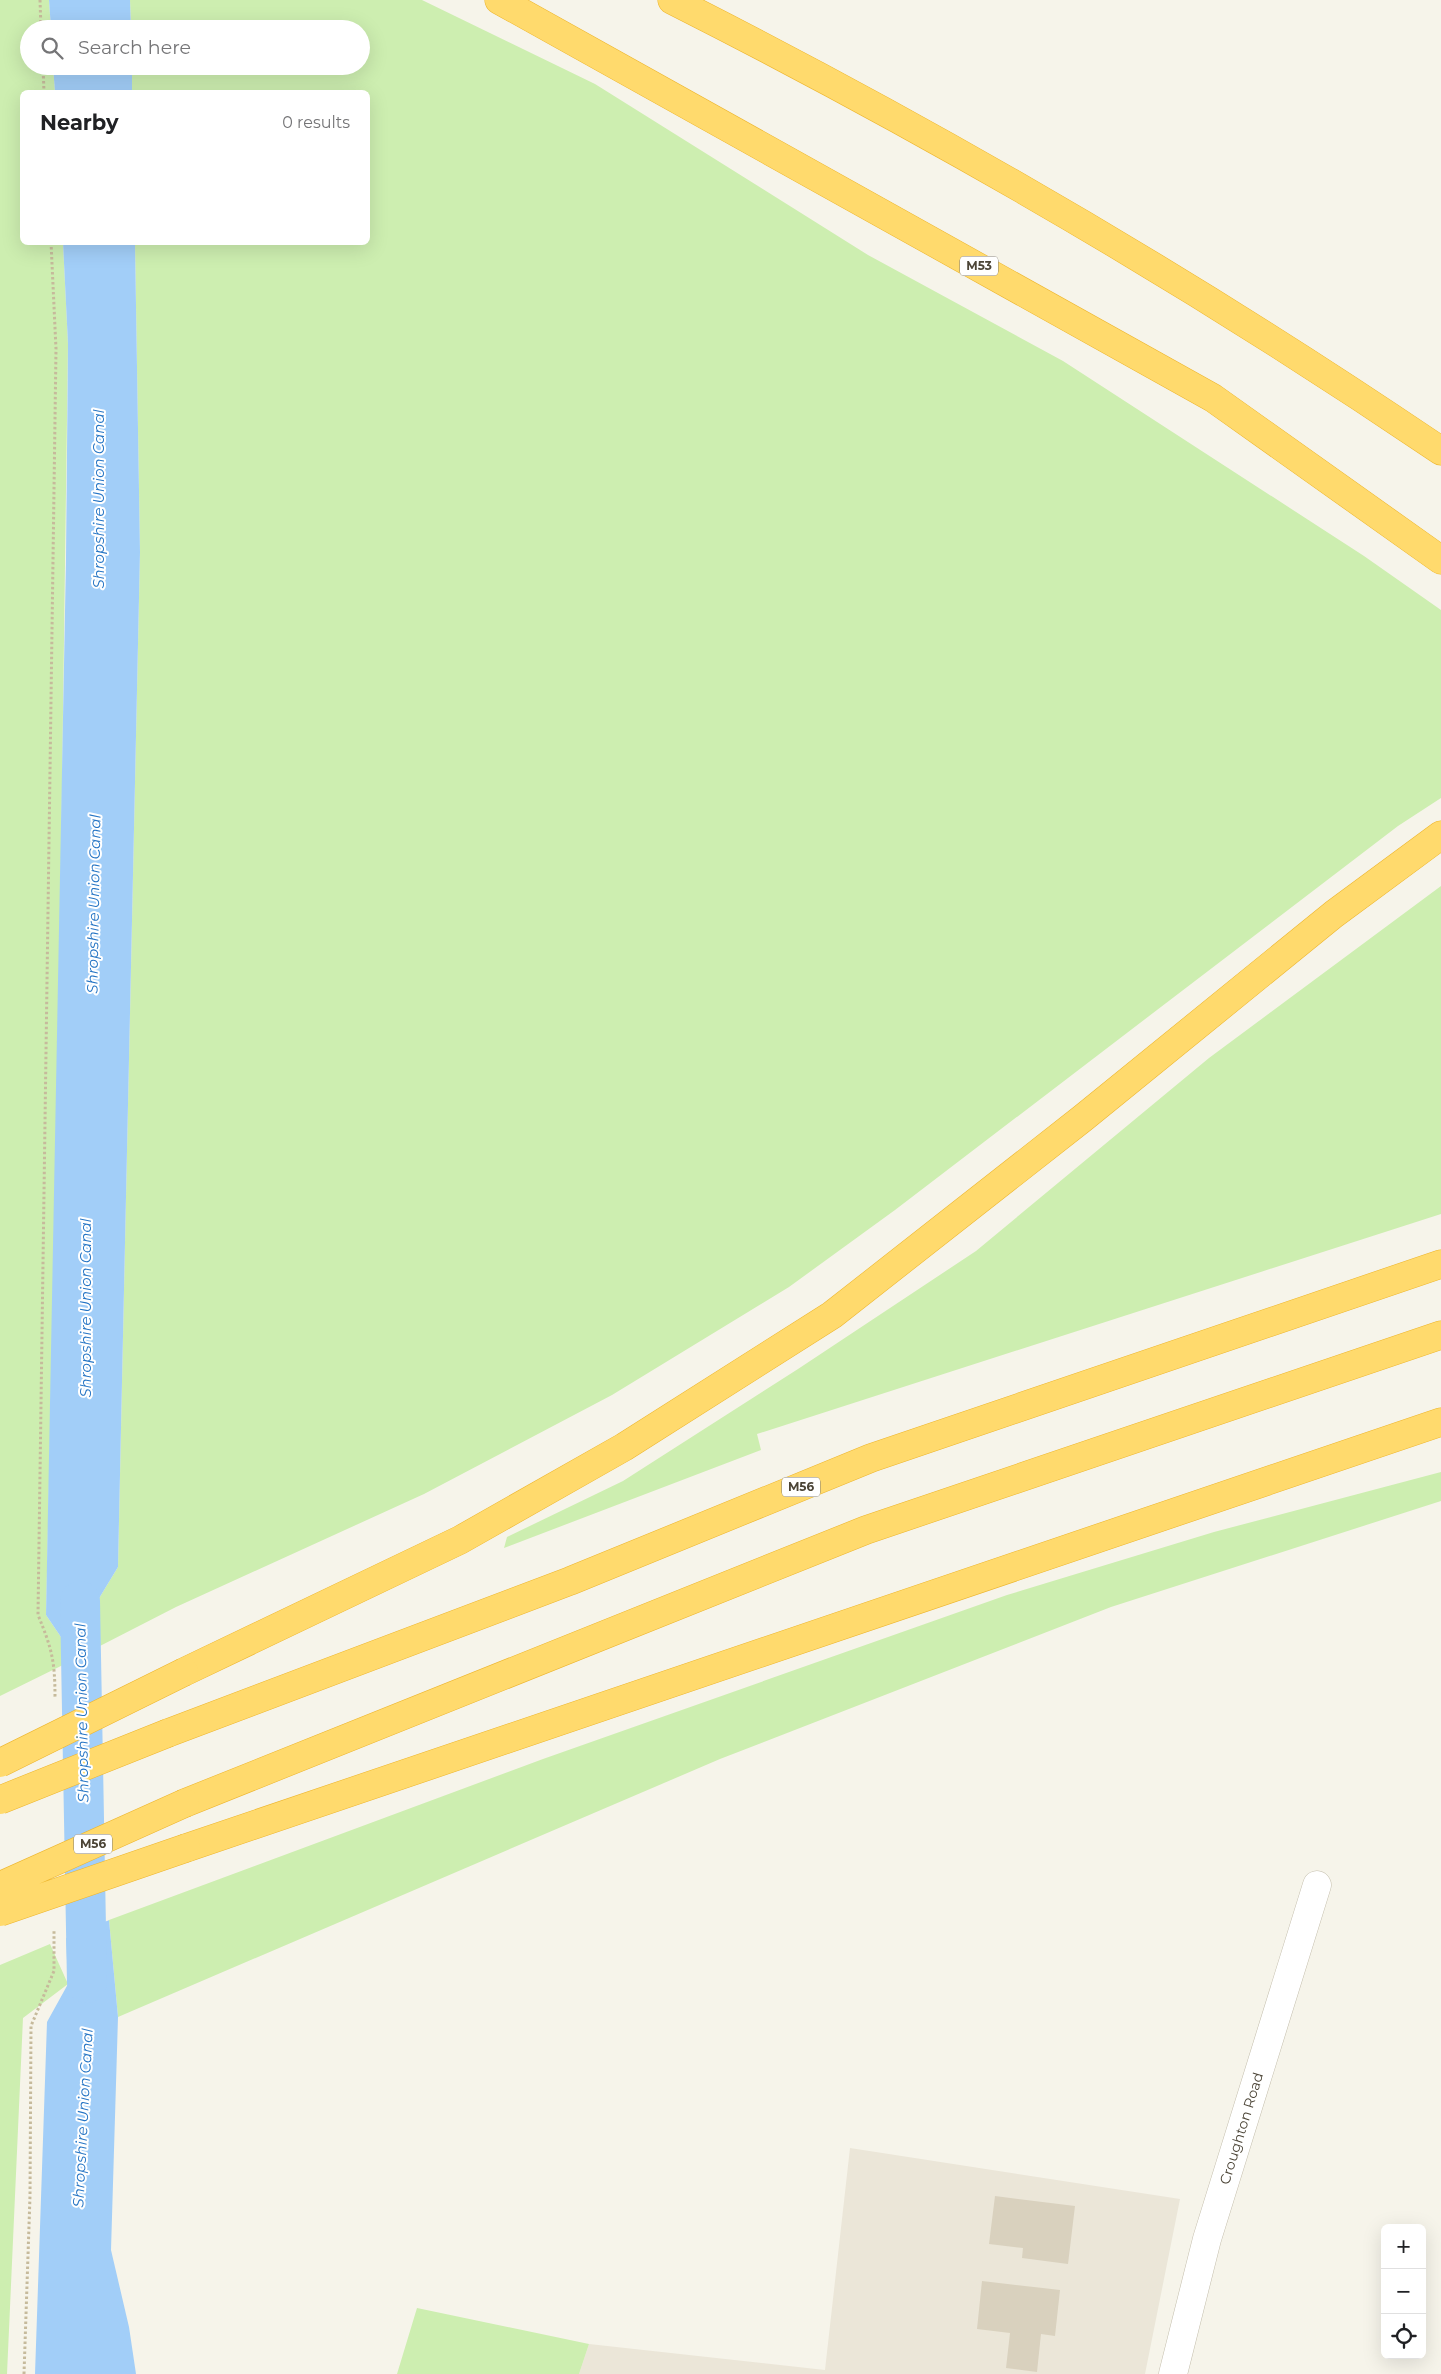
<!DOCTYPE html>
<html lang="en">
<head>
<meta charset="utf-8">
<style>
  :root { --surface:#fff; --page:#f2f2f2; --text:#202124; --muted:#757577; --line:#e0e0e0 }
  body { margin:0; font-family:Montserrat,sans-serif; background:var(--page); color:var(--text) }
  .controls { position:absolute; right:15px; bottom:15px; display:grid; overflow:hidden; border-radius:8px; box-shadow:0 5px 20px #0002 }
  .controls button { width:45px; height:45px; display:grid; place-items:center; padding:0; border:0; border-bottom:1px solid var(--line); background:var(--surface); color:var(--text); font:25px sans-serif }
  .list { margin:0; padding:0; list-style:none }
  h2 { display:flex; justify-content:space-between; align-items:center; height:65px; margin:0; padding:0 20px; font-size:21px }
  h2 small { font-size:16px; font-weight:400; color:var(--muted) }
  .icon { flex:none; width:28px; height:28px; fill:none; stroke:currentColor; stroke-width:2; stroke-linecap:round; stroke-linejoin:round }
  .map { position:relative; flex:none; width:1441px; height:2374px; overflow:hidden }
  .search { position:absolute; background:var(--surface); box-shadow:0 5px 20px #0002; left:20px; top:20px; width:350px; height:55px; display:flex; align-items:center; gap:12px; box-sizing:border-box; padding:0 18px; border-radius:28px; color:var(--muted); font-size:19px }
  .panel { position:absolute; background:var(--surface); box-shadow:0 5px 20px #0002; left:20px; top:90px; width:350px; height:155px; border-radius:8px }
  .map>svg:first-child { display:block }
  .residential { fill:#ebe6d8 }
  .green { fill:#cdeeb0 }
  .water { fill:#a2cef8 }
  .pier { fill:#f6f4ea }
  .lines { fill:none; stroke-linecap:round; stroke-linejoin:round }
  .canal { stroke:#a2cef8; stroke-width:40 }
  .building { fill:#d9d1be }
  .minor-casing { stroke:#c3bdab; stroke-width:29 }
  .highway-casing { stroke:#edb52e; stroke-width:29 }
  .path { stroke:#c6ba9b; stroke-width:3; stroke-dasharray:2.5 2.5; stroke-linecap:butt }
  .minor { stroke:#fff; stroke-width:28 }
  .highway { stroke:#ffda6d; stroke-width:28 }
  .highway-bridge-casing { stroke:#edb52e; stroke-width:29; stroke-linecap:butt }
  .highway-bridge { stroke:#ffda6d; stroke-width:28 }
  .labels { text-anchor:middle; stroke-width:4; stroke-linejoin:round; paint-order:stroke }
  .shield { fill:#fff; stroke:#827d73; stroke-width:1 }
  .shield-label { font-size:12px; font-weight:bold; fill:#4c4537 }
  .street-label { font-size:14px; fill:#4c4537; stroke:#fff }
  .water-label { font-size:15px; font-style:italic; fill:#2474c4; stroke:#fff }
</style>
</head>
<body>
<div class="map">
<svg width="1441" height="2374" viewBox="0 0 1441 2374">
  <rect width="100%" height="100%" fill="#f6f4ea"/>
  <path class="residential" d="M850,2148L1180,2199L1145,2374H579L589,2344L825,2370Z"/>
  <path class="green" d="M0,0H49L51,29H29V66H53L55,92H22V242L63,243L68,344L58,1081L46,1615L63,1640L67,1663L0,1696Z
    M130,0H422L595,84L868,255L1063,361L1364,556L1441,610V798L1398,826L895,1210L789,1287L612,1395L424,1494L176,1607L98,1647V1600L118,1567L140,552L135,243L368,242V92H132V66H361V29H131Z
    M1441,886V1214L757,1434L761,1450L504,1548L507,1537L623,1481L798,1369L976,1251L1209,1058Z
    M1441,1472V1501L1111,1607L720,1759L118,2017L109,1920L543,1759L1007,1595L1214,1532Z
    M50,1944L68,1984L23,2018L7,2374H0V1965Z
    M417,2308L589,2344L579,2374H397Z"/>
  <path class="water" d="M49,0H130L131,29H51Z
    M53,66H132V92H55Z
    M63,243H135L140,552L118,1567L98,1600V1647L82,1657L67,1663L63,1640L46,1615L66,559L68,344Z
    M109,1920L118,2017L111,2250L129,2327L136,2374H35L47,2022L68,1984L66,1937Z"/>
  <path class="pier" d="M109,1917V1920L64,1939L65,1935Z"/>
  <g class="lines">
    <path class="canal" d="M80,1601L87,1983"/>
  </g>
  <path class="building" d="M995,2196L1075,2206L1068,2264L1022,2258L1023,2248L989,2244Z
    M982,2281L1060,2290L1055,2336L1041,2334L1037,2372L1006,2368L1010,2333L977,2329Z"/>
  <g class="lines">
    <defs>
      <g id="minor">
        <path id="s1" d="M1173,2374L1207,2239L1317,1885"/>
      </g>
      <path id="highway" d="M499,0L1213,398L1441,560
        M672,0C937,134 1195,284 1441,451
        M184,1672L460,1540L624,1447L832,1315L1083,1118L1334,914L1441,835
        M168,1733L570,1581L871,1458L1441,1264
        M185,1803L866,1530L1441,1335
        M186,1848L1441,1422"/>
    </defs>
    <use href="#minor" class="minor-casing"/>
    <use href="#highway" class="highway-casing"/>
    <path class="path" d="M40,0L41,29
      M43,66L44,92
      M51,242L56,349L38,1615C52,1649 55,1661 55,1698
      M24,2374L30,2196L31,2026L54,1971V1930"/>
    <use href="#minor" class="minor"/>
    <use href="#highway" class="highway"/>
    <defs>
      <path id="highway-bridge" d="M0,1763L184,1672
        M0,1800L168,1733
        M0,1886L185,1803
        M0,1912L186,1848"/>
    </defs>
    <use href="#highway-bridge" class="highway-bridge-casing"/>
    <use href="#highway-bridge" class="highway-bridge"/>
  </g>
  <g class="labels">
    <g class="shield">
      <rect x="960" y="256.5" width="38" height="19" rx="4"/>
      <rect x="782" y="1477.5" width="38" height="19" rx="4"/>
      <rect x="74" y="1834.5" width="38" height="19" rx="4"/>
    </g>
    <g class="shield-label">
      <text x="979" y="270">M53</text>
      <text x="801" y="1491">M56</text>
      <text x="93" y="1848">M56</text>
    </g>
    <g class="street-label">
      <text dy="5" stroke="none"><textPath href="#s1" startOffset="255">Croughton Road</textPath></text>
    </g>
    <g class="water-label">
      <text transform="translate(99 499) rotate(-90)" y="5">Shropshire Union Canal</text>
      <text transform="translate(94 904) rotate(-89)" y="5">Shropshire Union Canal</text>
      <text transform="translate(86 1308) rotate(-90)" y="5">Shropshire Union Canal</text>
      <text transform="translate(82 1713) rotate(-91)" y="5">Shropshire Union Canal</text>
      <text transform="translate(83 2118) rotate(-87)" y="5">Shropshire Union Canal</text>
    </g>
  </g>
</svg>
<div class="controls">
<button>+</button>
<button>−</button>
<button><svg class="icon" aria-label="locate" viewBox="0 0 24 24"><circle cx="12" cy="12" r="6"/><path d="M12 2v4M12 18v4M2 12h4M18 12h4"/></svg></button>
</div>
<div class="search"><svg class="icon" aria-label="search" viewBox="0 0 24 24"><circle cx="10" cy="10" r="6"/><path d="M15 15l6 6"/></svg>Search here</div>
<section class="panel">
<h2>Nearby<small>0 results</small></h2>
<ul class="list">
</ul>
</section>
</div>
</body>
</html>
